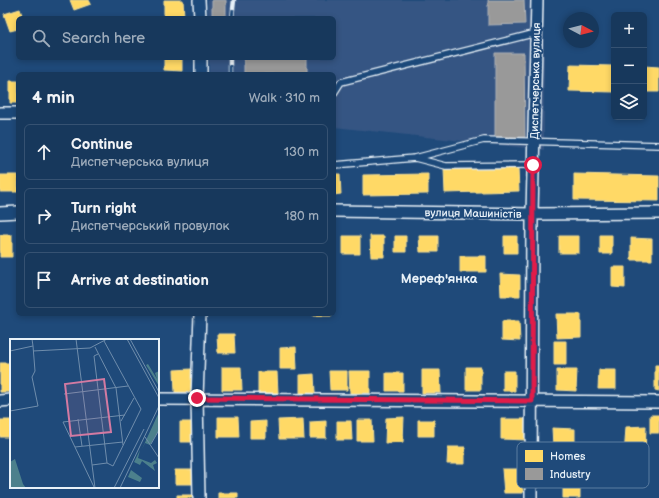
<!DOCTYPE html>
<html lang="en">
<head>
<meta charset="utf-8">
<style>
  :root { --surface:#17385c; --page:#203f62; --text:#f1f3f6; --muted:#9eacbb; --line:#365272 }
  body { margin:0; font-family:"Balsamiq Sans",sans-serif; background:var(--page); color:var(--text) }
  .controls { position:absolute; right:12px; top:12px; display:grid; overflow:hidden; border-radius:6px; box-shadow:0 2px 6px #0003 }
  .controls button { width:36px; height:36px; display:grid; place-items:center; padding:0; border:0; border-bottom:1px solid var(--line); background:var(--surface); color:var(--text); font:20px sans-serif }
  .compass { position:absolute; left:563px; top:12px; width:36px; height:36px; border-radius:50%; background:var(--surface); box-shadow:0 2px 6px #0003; rotate:97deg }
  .stop { position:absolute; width:12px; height:12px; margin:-9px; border:3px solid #e11d48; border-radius:50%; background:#fff }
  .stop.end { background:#e11d48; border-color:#fff; box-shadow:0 1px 4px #0008 }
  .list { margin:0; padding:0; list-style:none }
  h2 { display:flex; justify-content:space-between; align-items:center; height:52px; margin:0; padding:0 16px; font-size:17px }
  h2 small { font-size:13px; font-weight:400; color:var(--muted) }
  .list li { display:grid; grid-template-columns:26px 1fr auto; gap:12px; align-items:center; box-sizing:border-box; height:56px; margin:0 8px 8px; padding:0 8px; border:1px solid var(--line); border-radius:6px }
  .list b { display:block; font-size:15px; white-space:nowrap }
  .list p { margin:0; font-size:13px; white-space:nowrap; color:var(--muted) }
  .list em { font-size:13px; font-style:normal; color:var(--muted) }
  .icon { flex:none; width:22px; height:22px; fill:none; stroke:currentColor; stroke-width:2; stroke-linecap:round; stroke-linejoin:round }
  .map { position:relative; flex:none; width:659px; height:498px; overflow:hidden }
  .search { position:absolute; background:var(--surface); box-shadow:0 2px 6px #0003; left:16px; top:16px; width:320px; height:44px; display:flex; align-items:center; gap:10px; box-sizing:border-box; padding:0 14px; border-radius:6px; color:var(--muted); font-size:15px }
  .panel { position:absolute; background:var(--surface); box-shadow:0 2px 6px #0003; left:16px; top:72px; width:320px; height:244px; border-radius:6px }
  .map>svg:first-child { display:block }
  .built { fill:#345583 }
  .homes { fill:#ffd966; stroke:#f8e092 }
  .industry { fill:#999; stroke:#b1b3b6 }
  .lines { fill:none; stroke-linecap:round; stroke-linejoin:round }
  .lane-casing { stroke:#e8f1f8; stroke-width:8 }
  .street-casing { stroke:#e8f1f8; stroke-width:14 }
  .lane { stroke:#1f4a7a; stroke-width:5.5 }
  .street { stroke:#1f4a7a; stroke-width:11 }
  .rail-casing { stroke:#e8f1f8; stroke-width:4.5 }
  .rail { stroke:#1f4a7a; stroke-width:3; stroke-dasharray:9; stroke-linecap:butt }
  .route { stroke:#e11d48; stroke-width:5 }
  .labels { text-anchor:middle; stroke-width:4; stroke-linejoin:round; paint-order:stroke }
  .street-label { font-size:11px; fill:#e8f1f8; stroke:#1f4a7a }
  .quarter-label { font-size:13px; font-weight:bold; fill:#e8f1f8; stroke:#1f4a7a }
  .inset-road { fill:none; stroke:#6f8dac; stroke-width:1 }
  .view { fill:#d37aa2; fill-opacity:0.15; stroke:#d37aa2; stroke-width:2 }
  .inset-edge { fill:none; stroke:#e8f1f8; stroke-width:2 }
  .key { fill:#1f4a7a; stroke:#5b7ca0; stroke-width:1 }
  .key-label { font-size:11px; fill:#e8f1f8 }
</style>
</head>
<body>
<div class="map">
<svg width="659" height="498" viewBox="0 0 659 498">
  <rect width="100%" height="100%" fill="#1f4a7a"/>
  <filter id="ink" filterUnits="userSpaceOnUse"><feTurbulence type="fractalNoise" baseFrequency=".025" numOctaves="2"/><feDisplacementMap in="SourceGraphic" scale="8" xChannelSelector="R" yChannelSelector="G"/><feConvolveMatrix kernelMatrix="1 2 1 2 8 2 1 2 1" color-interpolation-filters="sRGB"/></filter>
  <g filter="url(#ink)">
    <path class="built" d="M208,0H544V150L334,127V74H209V58H334V18H208Z"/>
    <path class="homes" d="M70,0H89L91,4L74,10Z
      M164,0H183L184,17L164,16Z
      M20,9L23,18H18V29L10,31L4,14Z
      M164,58H182V71L164,70Z
      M570,65L614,66V92L569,91Z
      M644,66L659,67V92H644Z
      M10,81H18V103H10Z
      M518,168L519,191L445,193L444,169Z
      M334,174H340L341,194L334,195Z
      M428,174V194L363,195V175Z
      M574,174L659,176V201L574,200Z
      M0,175H18V192H0Z
      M0,235H12V257H0Z
      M600,235H612V254H600Z
      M343,236H360V254H343Z
      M370,236H384V257H371Z
      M395,236H406V252H395Z
      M419,236H438V252H420Z
      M504,236H517V253H504Z
      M559,236H579V253H559Z
      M631,238L652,239V260H631Z
      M460,256H486V272H460Z
      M612,267H625V288L612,287Z
      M500,274L520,275V296H501Z
      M313,314H332V316H313Z
      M556,314H581V337L557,338Z
      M502,321H519L520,341L502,340Z
      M217,334H234L235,353H218Z
      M554,341H566V365H554Z
      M296,347L297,369H280V348Z
      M0,363H11V392H0Z
      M655,365H659V391L655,390Z
      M222,367H241L242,390H222Z
      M466,367H481V390H466Z
      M191,369L192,392H175L174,370Z
      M422,370H440L441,393H422Z
      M557,370H577L576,391L557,390Z
      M599,370H616V389H598Z
      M329,371H347V390H330Z
      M349,371H370V393H350Z
      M503,371H515V391H503Z
      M258,372H277L278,393H258Z
      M386,373H403V391H386Z
      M314,374L315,393H300V375Z
      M650,415H659V433H650Z
      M218,417H238L239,437H218Z
      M404,417L403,442L385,443L386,418Z
      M303,419L304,439H279L278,420Z
      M501,419H525L526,440L501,439Z
      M0,420H11V437H0Z
      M357,420H372L373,441H357Z
      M418,420H434V436H418Z
      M266,421V438H250V422Z
      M326,421V438H310V422Z
      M337,421H351L352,440H337Z
      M180,422H192V442H180Z
      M646,426L645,457H624L626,427Z
      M552,428L575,429V446H553Z
      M448,447H465V464H447Z
      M502,469H522L523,493H504Z
      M175,470H193V484H175Z
      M563,485H580V498H563Z
      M218,493H238V498H218Z
      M177,495H194V498H177Z"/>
    <path class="industry" d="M212,0H226V17H212Z
      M488,0H524L525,24L488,25Z
      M495,53H524L525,137H495Z
      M244,58H307V74H244Z"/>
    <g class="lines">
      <defs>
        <path id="lane" d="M334,93L341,82L536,33
          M415,158L484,140L659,145
          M334,165L415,158L446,166L533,165"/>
        <path id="street" d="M199,0L200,18
          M201,58V74
          M0,113H18
          M334,211L532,214L659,213
          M0,213L18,212
          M158,399L659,402
          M0,401L11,400
          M199,498L197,398L200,314
          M531,498L532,214L537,0"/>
      </defs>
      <use href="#lane" class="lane-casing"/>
      <use href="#street" class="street-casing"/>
      <use href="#lane" class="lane"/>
      <use href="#street" class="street"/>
      <defs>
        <path id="rail" d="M232,18L234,0
          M230,74V58"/>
      </defs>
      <use href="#rail" class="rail-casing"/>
      <use href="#rail" class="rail"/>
    </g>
  </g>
  <g class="lines" filter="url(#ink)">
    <path class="route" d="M197,398L532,401L533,165"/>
  </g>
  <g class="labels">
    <g class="street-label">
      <text transform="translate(535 81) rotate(-89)" y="4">Диспетчерська вулиця</text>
      <text transform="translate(473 213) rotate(1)" y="4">вулиця Машиністів</text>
    </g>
    <g class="quarter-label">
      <text x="439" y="283">Мереф'янка</text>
    </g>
  </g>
  <g transform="translate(10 339)">
    <rect width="149" height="149" fill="#1f4a7a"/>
    <path d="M138,25L147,40L145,34L149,32V47L136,26ZM149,73V91L140,106L135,104L132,110ZM130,111L128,119L141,124L145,121L147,124L143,126L145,132L132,122L130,126L124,123ZM5,120L13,145L16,149H0V123ZM121,131L132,139L130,143L118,138Z" fill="#4c808c"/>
    <path class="inset-road" d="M66,0L85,149M117,0L149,59M120,0L149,53M85,8L106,49L113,106M0,12L23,7L22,0M23,12L80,9L97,0M88,15L84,17L97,124L103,127L131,70L94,2M54,55L118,47M0,72L28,67L22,38L25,32L23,7M68,80L72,107M111,82L124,59M135,98L149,119M141,105L149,91M65,108L113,103M82,126L97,124M84,148L53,83L115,76M104,149L134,90M110,149L149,67"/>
    <path class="view" d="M94,40L101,93L61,97L55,45Z"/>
    <rect width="149" height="149" class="inset-edge"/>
  </g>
  <rect x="517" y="442" width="132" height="46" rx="6" class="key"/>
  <rect x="525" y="450" width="18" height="12" fill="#ffd966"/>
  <rect x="525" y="468" width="18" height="12" fill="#999"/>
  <g class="key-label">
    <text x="550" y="460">Homes</text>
    <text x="550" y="478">Industry</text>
  </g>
</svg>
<div class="controls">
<button>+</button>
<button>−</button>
<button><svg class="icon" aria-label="layers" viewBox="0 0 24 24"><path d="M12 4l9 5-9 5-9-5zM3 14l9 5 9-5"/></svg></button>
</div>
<svg class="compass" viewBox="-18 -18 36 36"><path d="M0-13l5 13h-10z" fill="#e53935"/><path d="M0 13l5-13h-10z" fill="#9eacbb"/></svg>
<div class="stop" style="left:533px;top:165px"></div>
<div class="stop end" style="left:197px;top:398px"></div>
<div class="search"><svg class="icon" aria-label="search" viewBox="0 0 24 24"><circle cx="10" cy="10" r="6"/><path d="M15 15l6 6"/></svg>Search here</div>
<section class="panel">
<h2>4 min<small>Walk · 310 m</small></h2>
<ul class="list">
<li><svg class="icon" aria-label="ahead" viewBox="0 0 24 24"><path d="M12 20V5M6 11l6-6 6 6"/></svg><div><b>Continue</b><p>Диспетчерська вулиця</p></div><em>130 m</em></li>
<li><svg class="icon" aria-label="right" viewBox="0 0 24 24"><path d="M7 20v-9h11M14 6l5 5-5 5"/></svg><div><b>Turn right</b><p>Диспетчерський провулок</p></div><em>180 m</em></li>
<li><svg class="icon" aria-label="arrive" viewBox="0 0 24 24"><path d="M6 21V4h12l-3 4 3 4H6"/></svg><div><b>Arrive at destination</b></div></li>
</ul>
</section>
</div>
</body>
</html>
